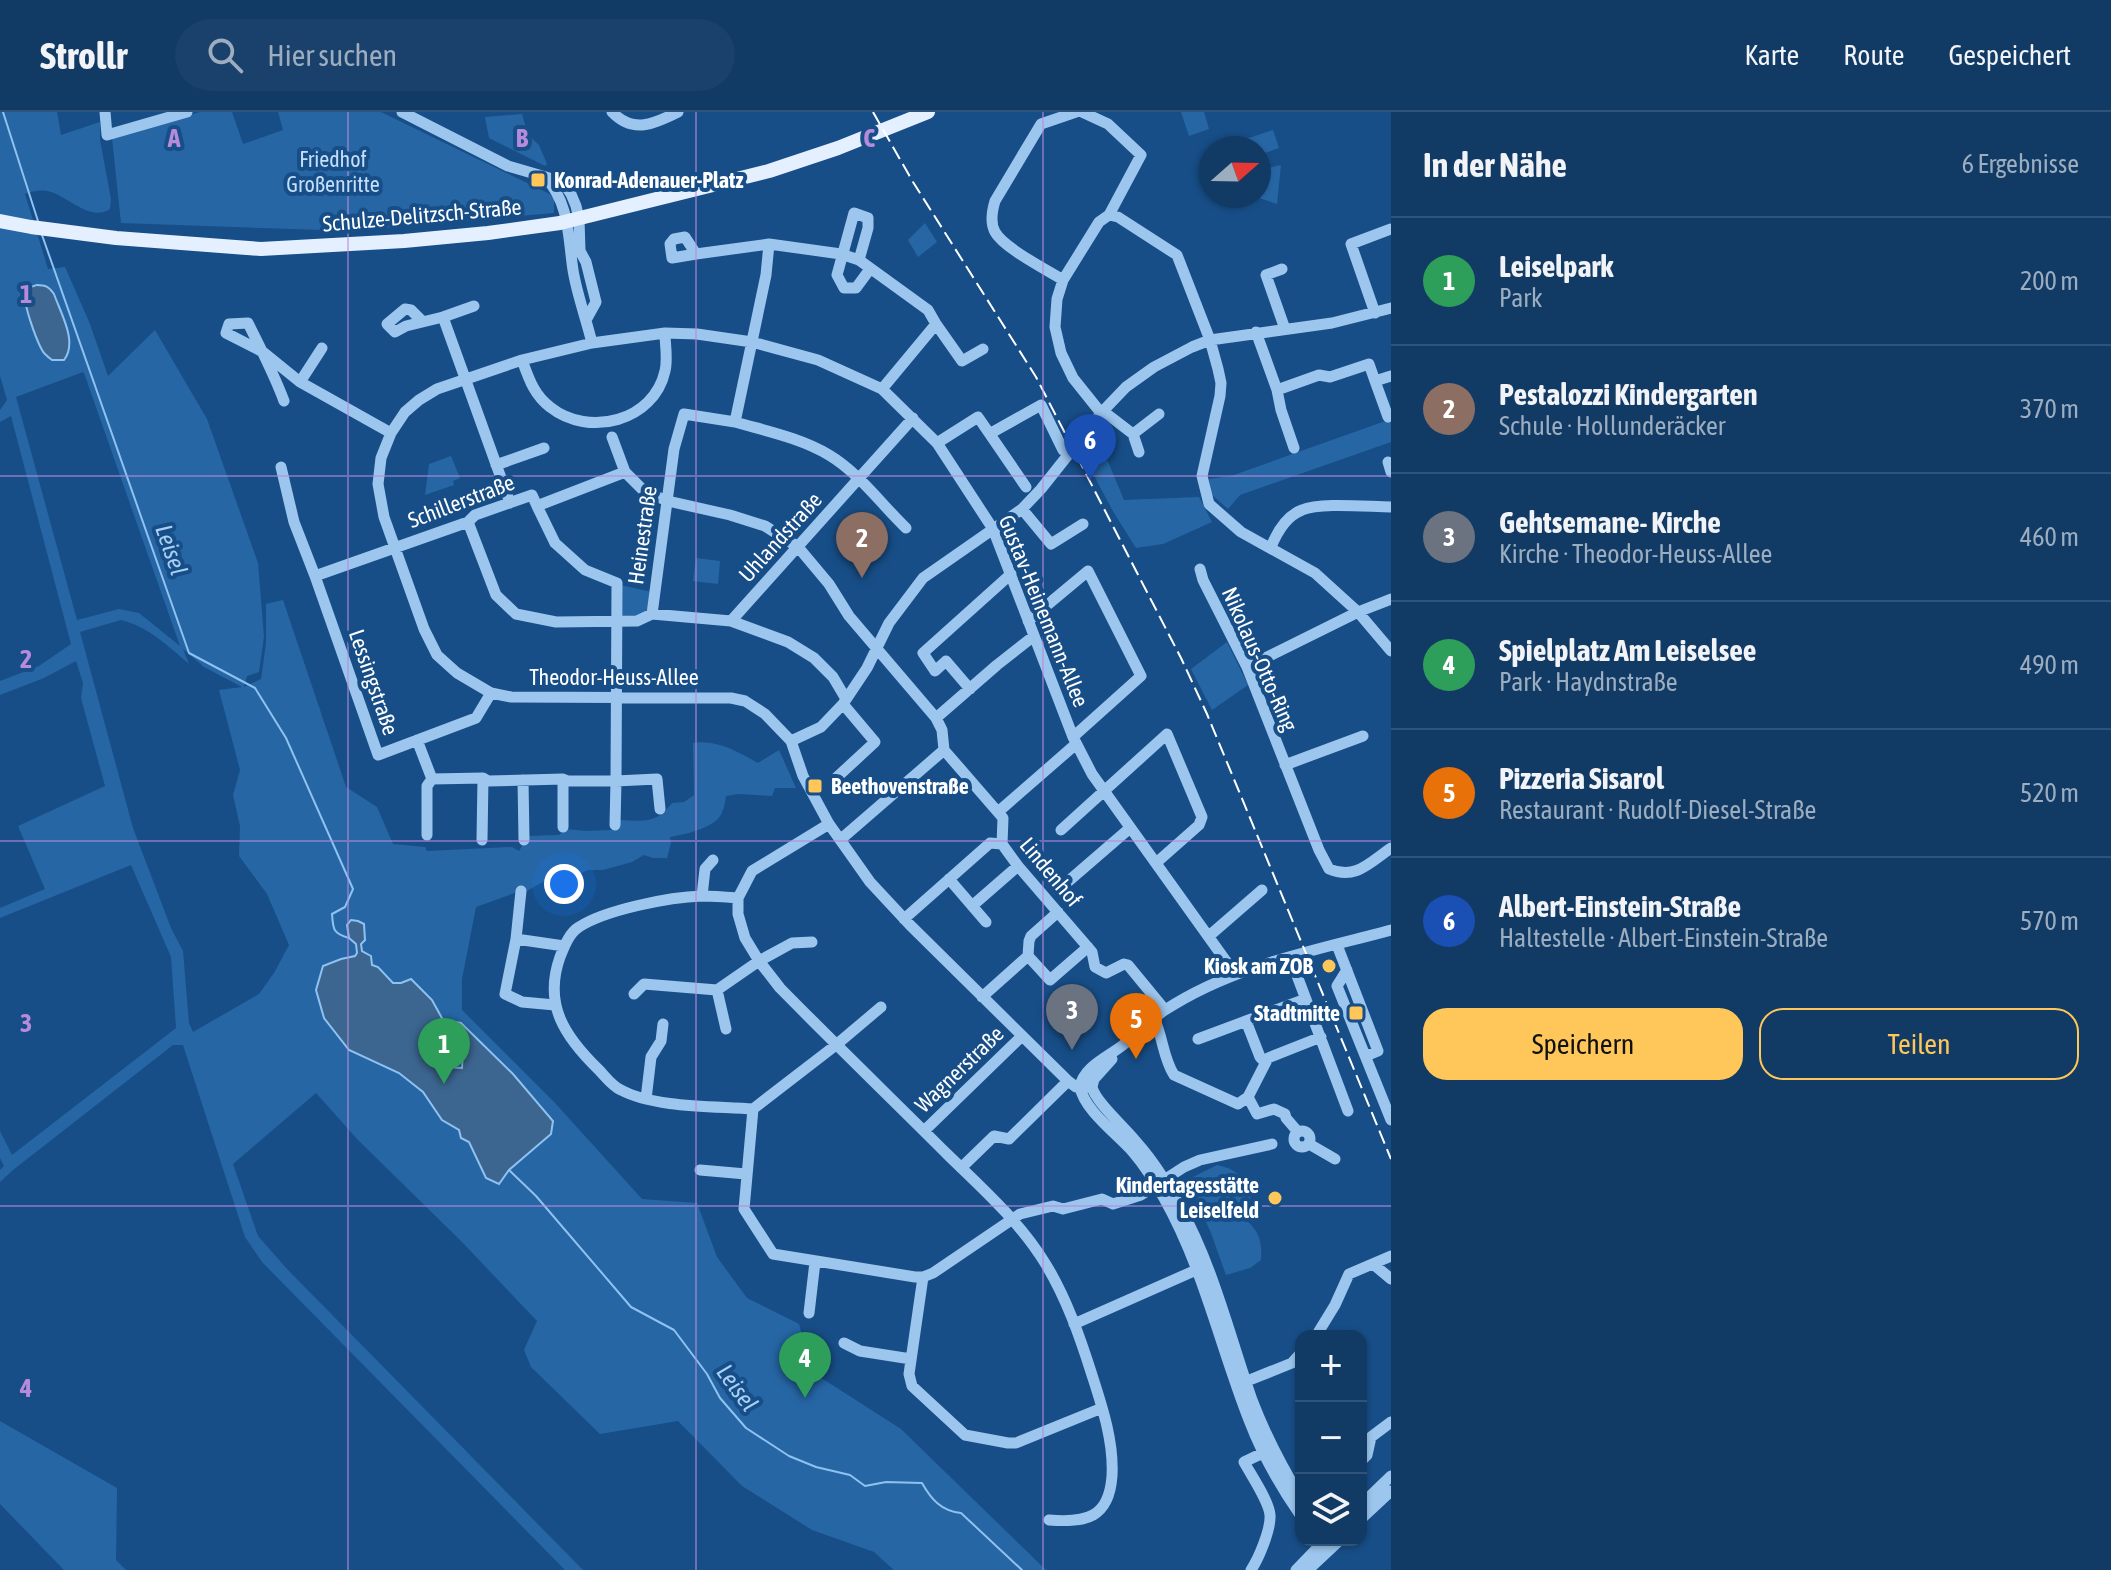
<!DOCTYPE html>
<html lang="de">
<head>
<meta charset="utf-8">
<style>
  :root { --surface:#113a65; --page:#1a416b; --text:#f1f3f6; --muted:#9cadbf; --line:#305479; --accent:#ffc65a }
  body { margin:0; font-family:"Asap Condensed",sans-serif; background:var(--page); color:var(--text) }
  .controls { position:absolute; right:24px; bottom:24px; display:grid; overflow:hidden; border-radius:16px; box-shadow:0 2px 6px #0004 }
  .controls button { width:72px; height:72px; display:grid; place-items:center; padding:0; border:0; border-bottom:2px solid var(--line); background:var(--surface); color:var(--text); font:40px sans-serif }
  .compass { position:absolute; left:1199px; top:24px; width:72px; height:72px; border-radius:50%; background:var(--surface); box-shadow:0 2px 6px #0004; rotate:70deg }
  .you { position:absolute; left:564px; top:772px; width:28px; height:28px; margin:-20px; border:6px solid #fff; border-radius:50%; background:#1a73e8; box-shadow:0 0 0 12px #1a73e833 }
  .badge { display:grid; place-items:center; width:52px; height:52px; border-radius:50%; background:var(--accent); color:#fff; font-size:26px; font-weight:700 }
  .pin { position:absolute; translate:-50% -66px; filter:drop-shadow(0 2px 4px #0008) }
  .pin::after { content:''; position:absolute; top:42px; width:28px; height:24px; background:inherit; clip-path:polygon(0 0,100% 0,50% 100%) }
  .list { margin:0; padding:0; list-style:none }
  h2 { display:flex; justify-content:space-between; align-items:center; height:104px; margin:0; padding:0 32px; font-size:34px }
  h2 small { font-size:26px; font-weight:400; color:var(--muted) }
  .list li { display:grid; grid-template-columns:52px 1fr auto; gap:24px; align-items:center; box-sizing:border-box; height:128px; padding:0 32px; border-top:2px solid var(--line) }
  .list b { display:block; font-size:30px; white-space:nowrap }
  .list p { margin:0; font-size:26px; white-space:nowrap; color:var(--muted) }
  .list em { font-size:26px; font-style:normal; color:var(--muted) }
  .actions { display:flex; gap:16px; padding:24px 32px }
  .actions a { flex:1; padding:18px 0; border:2px solid var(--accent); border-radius:24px; text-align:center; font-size:28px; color:var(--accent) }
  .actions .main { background:var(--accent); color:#111 }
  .icon { flex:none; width:44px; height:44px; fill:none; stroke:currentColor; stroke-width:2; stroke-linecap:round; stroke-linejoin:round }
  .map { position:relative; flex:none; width:1391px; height:1458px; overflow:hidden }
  header { display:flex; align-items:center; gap:48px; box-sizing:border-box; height:112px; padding:0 40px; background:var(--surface); border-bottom:2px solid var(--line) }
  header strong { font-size:38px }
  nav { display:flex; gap:44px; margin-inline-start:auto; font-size:28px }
  .search { width:560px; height:72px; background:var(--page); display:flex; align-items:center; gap:20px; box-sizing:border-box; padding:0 28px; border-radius:44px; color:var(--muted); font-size:30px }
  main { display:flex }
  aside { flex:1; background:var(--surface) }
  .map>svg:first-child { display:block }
  .green { fill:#2666a5; fill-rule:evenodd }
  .water { fill:#3c6690; stroke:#8fc2f1; stroke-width:2; fill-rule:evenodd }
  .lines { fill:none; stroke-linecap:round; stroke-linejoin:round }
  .stream { stroke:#8fc2f1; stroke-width:2 }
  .minor-tunnel { stroke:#3a6999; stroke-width:11; stroke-dasharray:11 5.5; stroke-linecap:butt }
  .minor { stroke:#9dc6ee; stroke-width:11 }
  .major { stroke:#e4f0ff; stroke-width:14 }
  .rail { stroke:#fff; stroke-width:2; stroke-dasharray:14 6; stroke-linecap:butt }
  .grid { fill:none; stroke:#b68bdc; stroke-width:2; stroke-opacity:0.55 }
  .poi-dot { fill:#ffc65a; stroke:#174e87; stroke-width:3 }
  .labels { text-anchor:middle; stroke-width:8; stroke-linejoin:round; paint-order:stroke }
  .park-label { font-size:22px; fill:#c3dffa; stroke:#174e87 }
  .poi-label { font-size:22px; font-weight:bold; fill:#fff; stroke:#174e87; text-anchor:end }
  .street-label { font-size:22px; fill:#fff; stroke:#174e87 }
  .water-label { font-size:24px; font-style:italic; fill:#a9d0f5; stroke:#174e87 }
  .grid-label { font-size:26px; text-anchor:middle; font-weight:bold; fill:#b68bdc; stroke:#174e87; stroke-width:8; stroke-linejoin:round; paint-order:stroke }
</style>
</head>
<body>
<header>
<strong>Strollr</strong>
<div class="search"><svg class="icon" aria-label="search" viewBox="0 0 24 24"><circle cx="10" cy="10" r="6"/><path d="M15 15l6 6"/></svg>Hier suchen</div>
<nav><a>Karte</a><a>Route</a><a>Gespeichert</a></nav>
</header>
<main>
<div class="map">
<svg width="1391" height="1458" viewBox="0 0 1391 1458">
  <rect width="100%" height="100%" fill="#174e87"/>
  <path class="green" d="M0,0H57L61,23L100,10V28L111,87L110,97C91,110 70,86 51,80C42,77 33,79 25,82L48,157L65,155L90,212L108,264L155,218L207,307L258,451L264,525L259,560L247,564L244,575L261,567L266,531V492L283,488L346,675L377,695L393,732L425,735L427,739L512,735L519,739L528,724L559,723L565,717L586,719L612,718L620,708C644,709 656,712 672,691L684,690L694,683L693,631C717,627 738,640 758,651L779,638L796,676H775L772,684L738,682L726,684C725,690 724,699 720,704C713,716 683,723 670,725L671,731L667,746H653L644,743L632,750L603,758H588L572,765L548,767L527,779H520L476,795L462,867V898L555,991L642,1087L697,1091L717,1145L747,1186L799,1212L812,1260L901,1317L1046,1458H894L874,1440L812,1418L742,1374L678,1309L600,1322L531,1255L524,1238L537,1209L462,1130L358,1028L316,981L233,1052L258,1124L287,1157L583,1458H565L262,1150L245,1125L183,933H173L13,1058L0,1070V1058L4,1054L0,1046V1019L12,1043L176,916L171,845L131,753L0,806V796L45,777L18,714L105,674L81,586L83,571L76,549L44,566L0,583V569L39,554L71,532L11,304L0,310V298L7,288L0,264ZM83,260L84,261L180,534L139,501L119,497L77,508L16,285ZM121,508C149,515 168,534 189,552L183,537L204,555L242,575L219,578L240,658L233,683L240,714L239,744L267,782L289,833L274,861L259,882L193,920L189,911L183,839L171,816L133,716L80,520Z
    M200,0H232L243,32L283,18L278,0H381L554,84V101L351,119L121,111L112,26Z
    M1181,0H1204L1209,17L1189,24Z
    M522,2L528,23L539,33L547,52L545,54L489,26L485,5Z
    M1273,18L1279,36L1259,43V36H1249L1246,27Z
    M1281,53L1277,92L1253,84H1259V58Z
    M925,111L937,130L918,145L908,128Z
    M1391,307V330L1240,383L1228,397L1211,382L1209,367L1231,364Z
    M1096,321L1124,388L1199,385L1212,410L1163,432L1136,436L1114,401L1080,338Z
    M451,344L460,366L453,369L454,373L425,383L429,352Z
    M696,446L720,449L718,472L693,469Z
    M620,473L652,480C648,501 644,508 622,505Z
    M1227,530L1248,573L1212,598L1191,557Z
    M1217,1053C1250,1060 1246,1077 1256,1105L1247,1109C1260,1120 1262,1131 1261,1148L1250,1156L1226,1163L1211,1121L1187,1068Z
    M0,1309L117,1376L116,1448L126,1458H64L0,1392Z"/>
  <path class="water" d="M37,173C46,173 49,175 54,182C61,202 78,230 64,248H52C48,245 44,242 42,238C37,229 21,188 26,180C28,175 33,174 37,173Z
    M351,808L358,809L364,812L365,828L361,832L362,839L371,844L372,853L378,855L393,871H401L411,867L432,888L443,908L461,911L513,962L553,1009L551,1022L509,1058L499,1072L486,1066L469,1030L461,1026L459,1018L442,1008L423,980L399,961L349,938L324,906L316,878L323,854L341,847L355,844L357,841L356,832L349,826L347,813ZM451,925L463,940L462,956L443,955L436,941V930Z"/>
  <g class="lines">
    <path class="stream" d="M3,0L38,109
      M42,123L189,541L255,576L286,626L353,777L345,795L332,802C333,817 333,822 349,826
      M509,1058L536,1084L631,1195L674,1218L707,1262L720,1286L746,1316L789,1344L816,1355L850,1363L865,1374L886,1370L922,1371C931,1387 941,1399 961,1401L1022,1458"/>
    <path class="minor-tunnel" d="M1054,782L1064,773"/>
    <path class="minor" d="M105,0L107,23L187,0
      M402,0L508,54L563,70L571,82L576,94L579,107L580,139L586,150L596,190L586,208
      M612,0C633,22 654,12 678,0
      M1082,0L1108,12L1141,43L1109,103
      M545,65C570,91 568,126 573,158C577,183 586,206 592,231
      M696,142L672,146L670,132L674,127L685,125L696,142L769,132L841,142L859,148
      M870,157L856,176H844L837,163L854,101L868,106V116L859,148L928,198L936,212
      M1282,157L1266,163L1285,217
      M1063,168C1047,158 1004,136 995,120C990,111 992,99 995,89L1041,12L1076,0
      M1375,201L1351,132L1391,117
      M443,205L474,194
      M422,209L411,198L405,197L387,212L395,220L406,214L443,205L510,391
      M1256,220L1277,278L1319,263L1330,265L1369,252L1375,269L1391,264
      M522,248C529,267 534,283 550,295C589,326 654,309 665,259C668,247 665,233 665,221
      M1375,269L1388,305
      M300,270L322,236
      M882,277L936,212L962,249L983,237
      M1277,278L1281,298L1294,336
      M284,289C274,262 261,237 248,211L229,212L226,221L263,240L300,270L391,321
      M1103,299L1133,322L1159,302
      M1101,301L1073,266L1061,241L1055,215L1057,187L1063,168L1099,110L1109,103L1118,105L1177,143L1210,228L1218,257L1221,271L1220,284L1202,364L1209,392L1241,420L1315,461L1358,500L1391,539
      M735,310C766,319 801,326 829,343C859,361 881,392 906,416
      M991,321L1041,293L1063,338
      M1133,322L1139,340
      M612,325L625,360L645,380L668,389L730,403L765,414L798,435L829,472L849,504L936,606L942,618L944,638L1003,706L1002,732L1018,754L1092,840L1095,855L1106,861L1124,852L1128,853L1165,898
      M937,331L978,305L1026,375
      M1388,350L1391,360
      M496,353L544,336
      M281,355L294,410L315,464
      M1022,397L1051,432L1083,412
      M468,410L496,483L516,502L556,510L637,509L652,502L731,509L788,530L814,546L833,565L846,587
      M1271,435C1277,420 1286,404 1302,398C1320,390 1370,395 1391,395
      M1200,457L1203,468L1247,555L1319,738L1329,757C1356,768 1369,751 1391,736
      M652,502L674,337L684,302L735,310L766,163L769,132
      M731,509L913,306
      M1028,509L1088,459L1141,564L1073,625
      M1247,555L1358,500L1391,487
      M970,577L946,549L935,559L923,541L1011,462
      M491,581L476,606L378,643L315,464L468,410L475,403L532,383L537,394L625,360
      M936,606L997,553L1034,524
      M417,628L432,667L483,666L488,669L563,667L568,669H616L617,471L585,458L555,431L537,394
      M791,629L821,615L843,592L867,556L889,511L923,466L1022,397L1041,377L1103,299L1126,275L1154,255L1192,235L1210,228L1332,211L1391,196
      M1285,653L1363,624
      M563,667V715
      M835,667L875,630L843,592
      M523,668L524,728
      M998,700L1076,632
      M829,712L752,759L738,786V802L745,826L759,849L780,876C835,932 892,987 948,1043C982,1076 1020,1110 1045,1151C1066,1185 1080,1225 1092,1263C1102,1294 1114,1330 1112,1364C1109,1406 1086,1411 1049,1408
      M615,713L616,669L657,667L660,697
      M1061,718L1167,622L1202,705L1199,713L1156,751
      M427,723V674L432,667
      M482,728L483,666
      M840,728L944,638
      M949,767L986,810
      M1064,773L1130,716
      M702,784L705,757L713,748
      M738,786C726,785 714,784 702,784C669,785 605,798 579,815C569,821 564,835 560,845C543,893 565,925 599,958C605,964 612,974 621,978C655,996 714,994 753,997L836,933L881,895
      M972,794L1018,754
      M904,807L990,731L1002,732
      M1209,824L1262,778
      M516,827L521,779
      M1337,833L1378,939L1366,944
      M1028,844L1050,868L1088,835
      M1290,845L1348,999
      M1347,858L1337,874L1391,1008
      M717,878L726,917
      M634,882L644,872L717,878L759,849L792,831L812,830
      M982,885L1028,844L1029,829L1031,824L1058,800
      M555,893L522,890L505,882L516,827L564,834
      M1154,906C1163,925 1163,946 1174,963L1238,992L1248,985L1257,1002L1274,997L1285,1002L1286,1006L1298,1020
      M1246,909L1306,887
      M1198,927L1246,909L1260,945L1265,950
      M1080,975C1084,998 1117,1022 1133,1040C1145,1054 1155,1070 1164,1086C1203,1155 1220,1234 1249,1308C1262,1342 1280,1374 1301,1404
      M1080,975C1083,955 1108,945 1123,933C1137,922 1150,908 1165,898C1234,853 1314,839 1391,818
      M1092,975H1076L1068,969L910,813L870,770L829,712L803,664L791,629L765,602L745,589L731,586L511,585L491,581L457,561L437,543L424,517L384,405L378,372L381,346L391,321L405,300L419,288L437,277L522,248L592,231L665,221L697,222L752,230L818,248L882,277L937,331L993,417L1073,625L1092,662L1228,852L1232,863
      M1092,975C1096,991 1127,1017 1138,1032C1154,1050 1167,1071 1179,1093C1213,1154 1229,1222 1252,1288C1265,1322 1282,1355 1301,1386
      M1092,975L1094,967L1112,947
      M1248,985L1268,946L1321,925
      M646,987L651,945L661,929L663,912
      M753,997L744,1097L773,1142L915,1165H923L933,1161L1020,1102L1053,1094L1063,1097L1102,1087L1113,1092L1141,1083L1184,1055L1200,1048L1272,1032
      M1294 1027a8 8 0 1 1 16 0a8 8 0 1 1-16 0Z
      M924,1019L1022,924
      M1309,1032L1335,1047
      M961,1056L994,1024L1009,1027L1068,969
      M700,1058L746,1062
      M1373,1152L1391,1167
      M923,1165L909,1262L912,1274L965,1323L1008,1331H1016L1102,1296
      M809,1201L815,1150
      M1074,1212L1203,1155
      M1316,1224L1335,1193L1349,1162L1391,1144
      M844,1231L860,1239L911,1247
      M1242,1271L1292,1251L1301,1241
      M1361,1349L1367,1343L1371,1325L1391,1310
      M1361,1393L1391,1364
      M1361,1407L1391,1379
      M1251,1458C1259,1446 1271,1417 1270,1403C1269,1389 1251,1363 1244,1350L1267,1339
      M1296,1458L1325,1428
      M1308,1458L1340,1428"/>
    <path class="major" d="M0,109L31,115L116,126L261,137L404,129L488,121L560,111L769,59L838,36L928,0"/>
    <path class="rail" d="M873,0L913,70L1036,265L1181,546L1207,602L1391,1047"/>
  </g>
  <path class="grid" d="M348,0V1458M696,0V1458M1043,0V1458M0,364H1391M0,729H1391M0,1094H1391"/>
  <g class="poi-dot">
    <rect x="530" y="60" width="16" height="16" rx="4"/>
    <rect x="807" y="666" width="16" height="16" rx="4"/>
    <circle cx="1329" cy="854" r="8"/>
    <rect x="1348" y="893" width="16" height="16" rx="4"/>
    <circle cx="1275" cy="1086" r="8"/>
  </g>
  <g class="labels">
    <g class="park-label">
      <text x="333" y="55">Friedhof<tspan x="333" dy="25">Großenritte</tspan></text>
    </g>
    <g class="poi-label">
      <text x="554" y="76" text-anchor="start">Konrad-Adenauer-Platz</text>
      <text x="831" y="682" text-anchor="start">Beethovenstraße</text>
      <text x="1313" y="862">Kiosk am ZOB</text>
      <text x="1340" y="909">Stadtmitte</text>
      <text x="1259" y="1081">Kindertagesstätte<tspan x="1259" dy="25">Leiselfeld</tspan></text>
    </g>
    <g class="street-label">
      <text transform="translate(422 103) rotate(-5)" y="8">Schulze-Delitzsch-Straße</text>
      <text transform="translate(461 389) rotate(-21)" y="8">Schillerstraße</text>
      <text transform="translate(642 423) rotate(-82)" y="8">Heinestraße</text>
      <text transform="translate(780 425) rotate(-48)" y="8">Uhlandstraße</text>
      <text transform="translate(1044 499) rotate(68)" y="8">Gustav-Heinemann-Allee</text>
      <text transform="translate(1260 547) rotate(66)" y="8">Nikolaus-Otto-Ring</text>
      <text x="614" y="573">Theodor-Heuss-Allee</text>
      <text transform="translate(374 570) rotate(71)" y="8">Lessingstraße</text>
      <text transform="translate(1051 760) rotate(50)" y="8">Lindenhof</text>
      <text transform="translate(959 957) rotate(-44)" y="8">Wagnerstraße</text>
    </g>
    <g class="water-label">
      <text transform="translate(171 438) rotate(71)" y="8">Leisel</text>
      <text transform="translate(737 1276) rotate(54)" y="8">Leisel</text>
    </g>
  </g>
  <g class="grid-label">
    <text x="174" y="35">A</text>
    <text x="522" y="35">B</text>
    <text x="869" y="35">C</text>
    <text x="26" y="191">1</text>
    <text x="26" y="556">2</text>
    <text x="26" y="920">3</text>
    <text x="26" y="1285">4</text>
  </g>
</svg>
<div class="controls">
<button>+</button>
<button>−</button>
<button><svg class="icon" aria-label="layers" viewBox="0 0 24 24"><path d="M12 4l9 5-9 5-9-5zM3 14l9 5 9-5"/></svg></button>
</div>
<svg class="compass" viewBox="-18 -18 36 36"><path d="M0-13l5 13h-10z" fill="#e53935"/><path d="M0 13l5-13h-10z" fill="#9cadbf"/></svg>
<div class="you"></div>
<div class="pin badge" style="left:444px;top:972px;background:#2e9e5b">1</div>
<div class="pin badge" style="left:862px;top:466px;background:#8d6e63">2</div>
<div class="pin badge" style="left:1072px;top:938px;background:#6b7280">3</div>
<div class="pin badge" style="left:805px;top:1286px;background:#2e9e5b">4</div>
<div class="pin badge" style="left:1136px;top:947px;background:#e8710a">5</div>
<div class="pin badge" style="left:1090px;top:368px;background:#1a4fb4">6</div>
</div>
<aside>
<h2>In der Nähe<small>6 Ergebnisse</small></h2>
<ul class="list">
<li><span class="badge" style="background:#2e9e5b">1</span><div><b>Leiselpark</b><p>Park</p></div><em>200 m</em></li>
<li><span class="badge" style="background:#8d6e63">2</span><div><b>Pestalozzi Kindergarten</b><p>Schule · Hollunderäcker</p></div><em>370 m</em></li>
<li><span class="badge" style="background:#6b7280">3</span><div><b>Gehtsemane- Kirche</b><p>Kirche · Theodor-Heuss-Allee</p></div><em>460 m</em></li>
<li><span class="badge" style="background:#2e9e5b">4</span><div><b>Spielplatz Am Leiselsee</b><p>Park · Haydnstraße</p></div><em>490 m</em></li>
<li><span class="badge" style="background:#e8710a">5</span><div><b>Pizzeria Sisarol</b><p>Restaurant · Rudolf-Diesel-Straße</p></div><em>520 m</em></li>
<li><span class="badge" style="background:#1a4fb4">6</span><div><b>Albert-Einstein-Straße</b><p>Haltestelle · Albert-Einstein-Straße</p></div><em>570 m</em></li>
</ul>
<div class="actions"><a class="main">Speichern</a><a>Teilen</a></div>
</aside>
</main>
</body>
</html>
